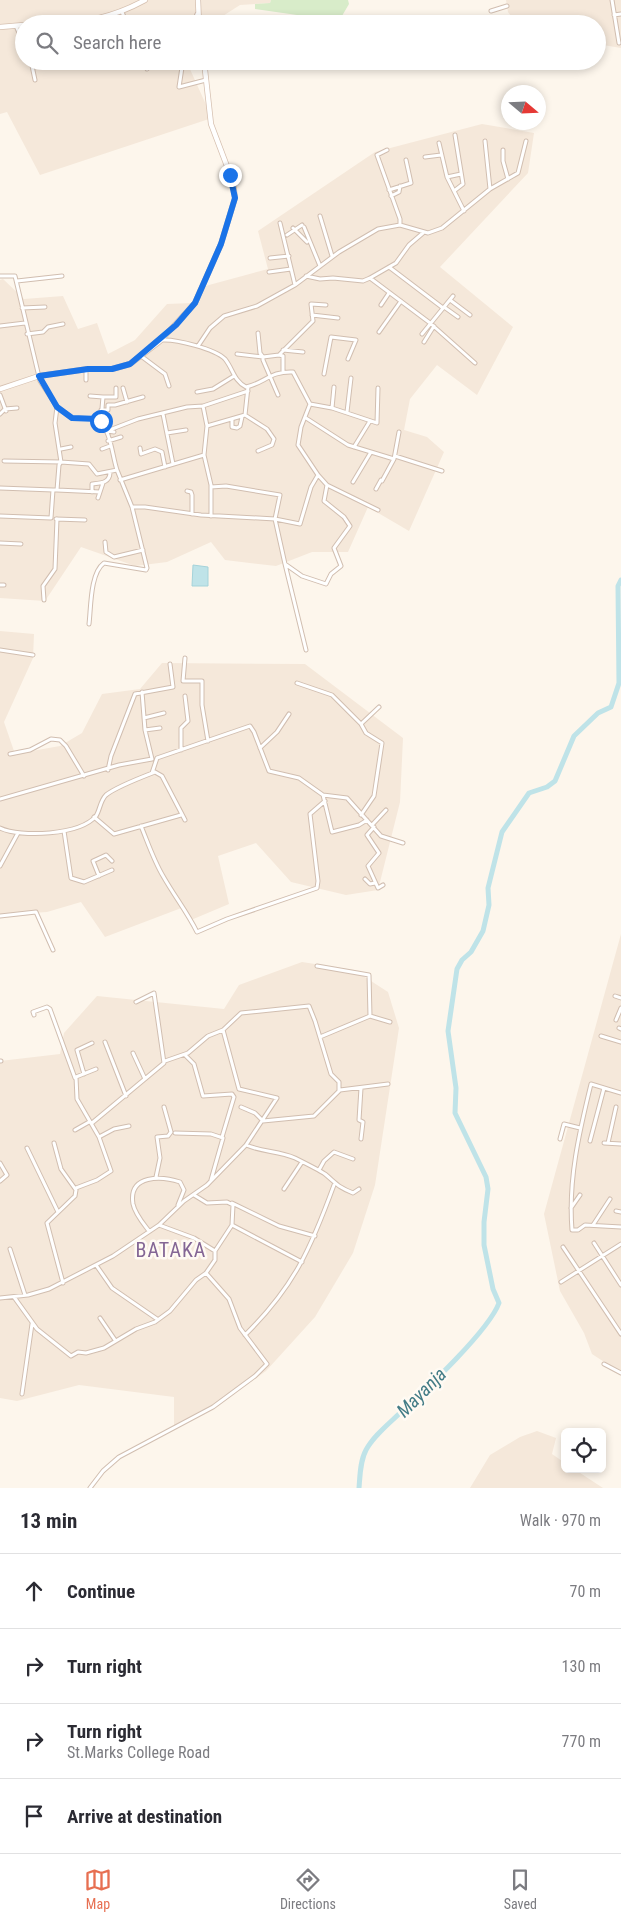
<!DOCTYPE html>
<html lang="en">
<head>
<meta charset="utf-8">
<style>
  :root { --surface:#fff; --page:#f2f2f3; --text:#2b2b33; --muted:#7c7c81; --line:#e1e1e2; --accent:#e76f51 }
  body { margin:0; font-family:"Roboto Condensed",sans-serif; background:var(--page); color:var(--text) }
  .controls { position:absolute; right:15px; bottom:15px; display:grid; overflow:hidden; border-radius:8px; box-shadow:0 2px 8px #0003 }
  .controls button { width:45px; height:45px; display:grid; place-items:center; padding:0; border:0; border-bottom:1px solid var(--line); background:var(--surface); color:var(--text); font:25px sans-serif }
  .compass { position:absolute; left:501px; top:85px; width:45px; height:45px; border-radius:50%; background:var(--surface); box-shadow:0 2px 8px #0003; rotate:109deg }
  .stop { position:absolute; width:15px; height:15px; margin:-11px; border:4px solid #1a73e8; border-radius:50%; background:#fff }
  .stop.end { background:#1a73e8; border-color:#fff; box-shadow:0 1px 5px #0008 }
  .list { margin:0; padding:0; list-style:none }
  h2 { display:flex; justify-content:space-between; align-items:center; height:65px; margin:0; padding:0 20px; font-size:21px }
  h2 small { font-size:16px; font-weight:400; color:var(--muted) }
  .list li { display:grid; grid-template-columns:32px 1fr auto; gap:15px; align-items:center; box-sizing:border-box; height:75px; padding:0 20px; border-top:1px solid var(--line) }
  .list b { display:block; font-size:19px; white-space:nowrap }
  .list p { margin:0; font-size:16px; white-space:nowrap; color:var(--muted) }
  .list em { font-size:16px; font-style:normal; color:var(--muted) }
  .icon { flex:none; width:28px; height:28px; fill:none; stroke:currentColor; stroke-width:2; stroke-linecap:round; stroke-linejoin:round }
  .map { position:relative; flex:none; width:621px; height:1488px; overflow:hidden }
  .search { position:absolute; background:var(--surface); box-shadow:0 2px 8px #0003; left:15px; right:15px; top:15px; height:55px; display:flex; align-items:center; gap:12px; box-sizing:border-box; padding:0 18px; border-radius:28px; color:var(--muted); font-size:19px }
  .sheet { height:365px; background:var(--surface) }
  nav { display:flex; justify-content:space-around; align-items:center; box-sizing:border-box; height:70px; border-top:1px solid var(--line); background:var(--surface); font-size:14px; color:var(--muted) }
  nav a { display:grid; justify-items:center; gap:2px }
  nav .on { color:var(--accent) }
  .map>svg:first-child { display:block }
  .residential { fill:#f5e8da }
  .green { fill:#d8ecc9 }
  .water { fill:#bfe3e8; stroke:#a5d3da }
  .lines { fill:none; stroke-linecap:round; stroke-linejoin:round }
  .river { stroke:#bfe3e8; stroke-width:5 }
  .street-casing { stroke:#d1beb0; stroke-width:5 }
  .secondary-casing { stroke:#d6c0b0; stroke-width:6 }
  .street { stroke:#fff; stroke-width:3 }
  .secondary { stroke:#fff; stroke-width:4.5 }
  .route { stroke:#1a73e8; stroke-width:6 }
  .labels { text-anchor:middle; stroke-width:5; stroke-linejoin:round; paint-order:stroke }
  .water-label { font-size:19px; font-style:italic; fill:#437c86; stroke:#fffaf3 }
  .quarter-label { font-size:20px; letter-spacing:1px; fill:#846695; stroke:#fffaf3 }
</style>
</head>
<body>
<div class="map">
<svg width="621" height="1488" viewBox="0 0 621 1488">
  <rect width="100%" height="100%" fill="#fdf6ec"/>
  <path class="residential" d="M0,0H271L270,3L240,5L215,21L199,18L197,24H24V61H189V67L212,118L40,175L7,112L0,114Z
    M506,0H621V48L597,44V24H517L508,12Z
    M482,124L534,133L528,173L440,267L513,327L477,395L437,365L410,399L404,430L427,437L444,452L409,531L368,507L348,552H312L276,566L225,560L211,542L167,562L135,566L81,547L45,601L0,598V280L3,279L24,299L63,296L78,329L97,323L108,354L135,340L167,304L192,303L198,288L268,269L258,231L375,152Z
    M0,631L34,634L33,658L4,722L15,754L60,746L82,733L102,694L140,689L162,663L305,664L403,738L400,802L378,890L346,895L291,882L256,843L218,856L229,904L191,920L184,907L105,937L81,902L47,912L0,915Z
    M621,934V1373L592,1354L584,1333L560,1291L544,1214Z
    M302,962L354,970L388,992L399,1028L375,1185L353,1253L315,1317L266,1371L214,1408L174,1428V1397L79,1385L17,1401L0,1398V1061L60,1054L64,1033L97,996L224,1009L239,985Z
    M537,1431L556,1438L552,1454L565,1463V1469H574L603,1488H470L490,1455L520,1437Z"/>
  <path class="green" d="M271,0H348L349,4L339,21L255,9V4L270,3Z"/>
  <path class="water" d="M193,565L208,567V586H192Z"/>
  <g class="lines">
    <path class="river" d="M359,1488C360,1476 360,1461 366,1450C374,1435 390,1423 402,1411C426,1390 489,1330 499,1303L493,1289L484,1245V1222L488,1189L486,1177L455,1113L456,1088L448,1031L457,969L462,960L471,952L483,931L489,905L488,888L502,832L529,793L547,787L555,781L574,736L598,713L611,707L619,683L618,586L621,580"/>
    <defs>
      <path id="street" d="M612,0L619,43
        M491,11L507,6
        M122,12L127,24
        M614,15L621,14
        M193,24L197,14
        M16,26L24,44
        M31,61L35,80
        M144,61L147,69
        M183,61L179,87L206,80
        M171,63L185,62
        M485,141L490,189
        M439,143L447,177L464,211
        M387,150L377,155L400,219V225
        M503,150V161L508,179
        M425,157L441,155
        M447,177L461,174
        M389,190L411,183L406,160
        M454,191L463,184L455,135
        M391,196L399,192L400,186
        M320,216L332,256
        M280,223L295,285
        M304,227L320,266
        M293,228L307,242
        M287,235L302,225
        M270,258L289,256
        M389,267L443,308
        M269,272L291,269
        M0,276H15L40,381L57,407L55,423L61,462L89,464L97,474L117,470L132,507L147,568L146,570L104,563C90,573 91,608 89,624
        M306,276L320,279L333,278L363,281L370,278L396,263L409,245L423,233
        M370,278L430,323L475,363
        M17,281L62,276
        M450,300L470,315
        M381,305L389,293
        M444,307L458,317
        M22,308L45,307
        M312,315L338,318
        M0,326L25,323
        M379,332L401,301
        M258,333L260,353L263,357
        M27,334L43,332L48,327L63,324
        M422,334L453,296
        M424,342L434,326
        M198,346L210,328L224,316L257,306L295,285L339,252L378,229L400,225L428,233L442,228L490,189L518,173L526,141
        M283,350L303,352
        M237,354L263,357
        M141,356L165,374L169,386
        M283,356L279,355L313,321L311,304L326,305
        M86,369V380
        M283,371V356
        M324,374L331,337L356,340L348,359
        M123,388L127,402
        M197,392L213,389L234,376
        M0,395L6,411
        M278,395L263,360V357L279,355
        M90,396L103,397L101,420
        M103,397H116V388
        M310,404L332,408L377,423L378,388
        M203,406L248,391
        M57,407L72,418L98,419C111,430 112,455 117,470
        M332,408L334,387
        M101,410H108V405H115L143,397
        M347,412L351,378
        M0,414L5,409L17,408
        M163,414L173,464
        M245,415L267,429L274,439L272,445L258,451
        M306,418L348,445L394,459
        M232,419V427L237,428L240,426L242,417
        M207,426L245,415L248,387
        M107,431L138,419L187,407L203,406L207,426L204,455L211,485V516
        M107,431L114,432
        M167,433L186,430
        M108,441L121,437
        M354,447L370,421
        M140,448L141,454L155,449L162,452L165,467
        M61,449L71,447
        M102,449L110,446
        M395,456L442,471
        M318,475L327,485L378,510
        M120,480L204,455
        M382,481L394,459L399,432
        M353,482L371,452
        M211,487L226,486L280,495L275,519L285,564
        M0,488L53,490
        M376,489L381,480
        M57,490L100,492
        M187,491L191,492L192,495V514
        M92,492V484C101,483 110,483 110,472
        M98,498L103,483
        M132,507H145L201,515L275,519L300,524L311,487L318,475L298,445L301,427L310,404L293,372C270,371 265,383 246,387C234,381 233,369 225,359C215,349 176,339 162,340
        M0,516L51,518L53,490H57L59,465L61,462L4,461
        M56,519L85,520
        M105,542L106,552L114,557L143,550
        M0,543L21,544
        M0,585H4
        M44,600L43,586L55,569L57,519
        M0,650L33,655
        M306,650L285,564L302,576L326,584L331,574L341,566L334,548L350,526L344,517L324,501L327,485
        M185,658L183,681H202V705L208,741
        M297,683L332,695L361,724L379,707
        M142,692L145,730L152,759
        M144,718L164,713
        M361,724L366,733L382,743L374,796L361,815
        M145,730L160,728
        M260,748L277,732L289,714
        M181,750V728L188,721L185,696
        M10,754L30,750L51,739L60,740L66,746L84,776
        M108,770L111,756L135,694L173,687L170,664
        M152,773L157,758L250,726L254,732L269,771L299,778L323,795L347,798L381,836L403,843
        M323,795L332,832L359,825L367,820
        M0,799L119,765L152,759
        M94,817L114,834L181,815
        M372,825L386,810
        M141,826C148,843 154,861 163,876C175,897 187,912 197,932L227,919L317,888L318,881L310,814L325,801
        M374,827L367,835L379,853L368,866L378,888L383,885
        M0,828C21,838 80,835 96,816C100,810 100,801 106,795C116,787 142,777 155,772L162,776L185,820
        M64,831L71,878L84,882L112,870
        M0,866L18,833
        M99,876L93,861L106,855L112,861
        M365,879L370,884L375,883
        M0,916L36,912L53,950
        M317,966L369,975L370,1016L320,1037
        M615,996L621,998
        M34,1015L33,1012L47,1007L50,1009L75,1078
        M370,1016L390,1022
        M616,1020L621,1008
        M619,1028L621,1029
        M223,1030L241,1013L309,1006L315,1021L331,1074L339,1082V1091
        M601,1036L621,1042
        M105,1042L126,1096
        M133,1053L145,1079
        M185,1055L194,1064L203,1096L232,1094L234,1097L222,1137
        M0,1061H1
        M165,1061L188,1053L208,1036L223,1030L239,1089L277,1098L246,1145
        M84,1074L77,1050L92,1043
        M621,1093L591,1084C579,1133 568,1180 572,1230H578L585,1225L621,1227
        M241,1107L255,1113L263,1121L314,1116L340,1090L388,1084
        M75,1130L89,1122L92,1123L164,1063L154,993L136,1002
        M175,1133L211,1134L223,1138L211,1180
        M99,1137L114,1129L129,1126
        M361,1139L363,1122L359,1120L361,1088
        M560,1139L564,1124L580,1128
        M590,1141L604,1088
        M54,1143L61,1169L76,1190L75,1196L47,1223L63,1283
        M604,1143L621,1144
        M608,1143L616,1107
        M27,1148L58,1212
        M0,1163L7,1175L0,1181
        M319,1170L324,1161L334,1152L353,1159
        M156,1177L160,1158L157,1137L168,1136L171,1132L164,1107
        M76,1188L97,1180L111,1171L99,1137L77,1099L76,1077L96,1069
        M284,1189L302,1162
        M194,1195L207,1203L227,1202L233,1205L232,1225L215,1251
        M232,1203L279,1226L315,1236
        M571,1208L580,1195
        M616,1211L621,1212
        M232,1225L302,1262
        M593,1225L610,1199
        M149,1231C143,1223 135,1214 133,1204C128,1174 162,1176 180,1182L184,1190L178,1205
        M594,1243L621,1285
        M563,1247L621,1334
        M10,1249L25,1295
        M96,1265L112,1288L157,1319
        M561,1282L621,1244
        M14,1297L37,1329L71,1356L78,1352L86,1353L104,1348L136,1329L155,1322L170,1311L196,1280L206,1273
        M0,1298L28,1295L49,1289L113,1256L159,1225L184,1201L207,1185L246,1145C262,1152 279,1151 295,1158C299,1160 322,1172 325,1174C337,1184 338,1187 353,1193L359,1189
        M100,1318L115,1340
        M245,1335C294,1287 311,1248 334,1185
        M604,1364L621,1373
        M22,1394L32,1324
        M90,1488L103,1471L119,1457L213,1407L255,1376L267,1364L240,1328L229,1299L206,1273L215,1260V1251L194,1238L159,1225"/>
      <path id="secondary" d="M198,0L199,24
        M52,24C89,21 112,18 145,0
        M0,27L24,25
        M0,389L39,376L88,369H112L130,364L160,341L195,303L221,244L235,198L233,182L211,124L204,61"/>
    </defs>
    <use href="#street" class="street-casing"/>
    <use href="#secondary" class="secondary-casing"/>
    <use href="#street" class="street"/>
    <use href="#secondary" class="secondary"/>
  </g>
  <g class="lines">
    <path class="route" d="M101,421L98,419L72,418L57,407L39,376L88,369H112L130,364L176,325L195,303L221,244L235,198L230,175"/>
  </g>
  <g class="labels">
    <g class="water-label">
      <text transform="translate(421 1392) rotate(-45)" y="7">Mayanja</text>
    </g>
    <g class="quarter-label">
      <text x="171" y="1257">BATAKA</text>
    </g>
  </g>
</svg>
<div class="controls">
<button><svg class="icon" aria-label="locate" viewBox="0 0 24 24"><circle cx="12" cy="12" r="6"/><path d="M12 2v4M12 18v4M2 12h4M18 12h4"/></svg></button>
</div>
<svg class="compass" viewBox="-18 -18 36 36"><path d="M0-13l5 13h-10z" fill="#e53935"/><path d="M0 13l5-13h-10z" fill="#7c7c81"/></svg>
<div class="stop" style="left:101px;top:421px"></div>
<div class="stop end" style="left:230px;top:175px"></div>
<div class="search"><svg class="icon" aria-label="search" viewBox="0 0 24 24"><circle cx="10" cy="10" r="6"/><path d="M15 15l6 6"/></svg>Search here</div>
</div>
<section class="sheet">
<h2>13 min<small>Walk · 970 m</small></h2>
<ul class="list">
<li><svg class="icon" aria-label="ahead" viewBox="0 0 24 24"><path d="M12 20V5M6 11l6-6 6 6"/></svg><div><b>Continue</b></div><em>70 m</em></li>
<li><svg class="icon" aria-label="right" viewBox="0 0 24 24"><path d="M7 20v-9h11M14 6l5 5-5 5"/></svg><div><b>Turn right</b></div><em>130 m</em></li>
<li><svg class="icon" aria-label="right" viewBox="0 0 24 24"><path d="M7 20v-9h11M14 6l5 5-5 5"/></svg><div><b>Turn right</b><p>St.Marks College Road</p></div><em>770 m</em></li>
<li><svg class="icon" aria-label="arrive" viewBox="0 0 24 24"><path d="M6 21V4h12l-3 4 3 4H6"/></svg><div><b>Arrive at destination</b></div></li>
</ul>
</section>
<nav>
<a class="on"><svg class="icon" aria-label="map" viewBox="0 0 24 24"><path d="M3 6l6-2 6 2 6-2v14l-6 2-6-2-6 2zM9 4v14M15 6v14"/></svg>Map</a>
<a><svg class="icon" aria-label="directions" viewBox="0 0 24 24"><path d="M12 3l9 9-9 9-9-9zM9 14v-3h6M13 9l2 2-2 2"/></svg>Directions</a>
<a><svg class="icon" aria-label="saved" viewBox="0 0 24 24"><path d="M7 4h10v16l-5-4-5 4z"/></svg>Saved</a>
</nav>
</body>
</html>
